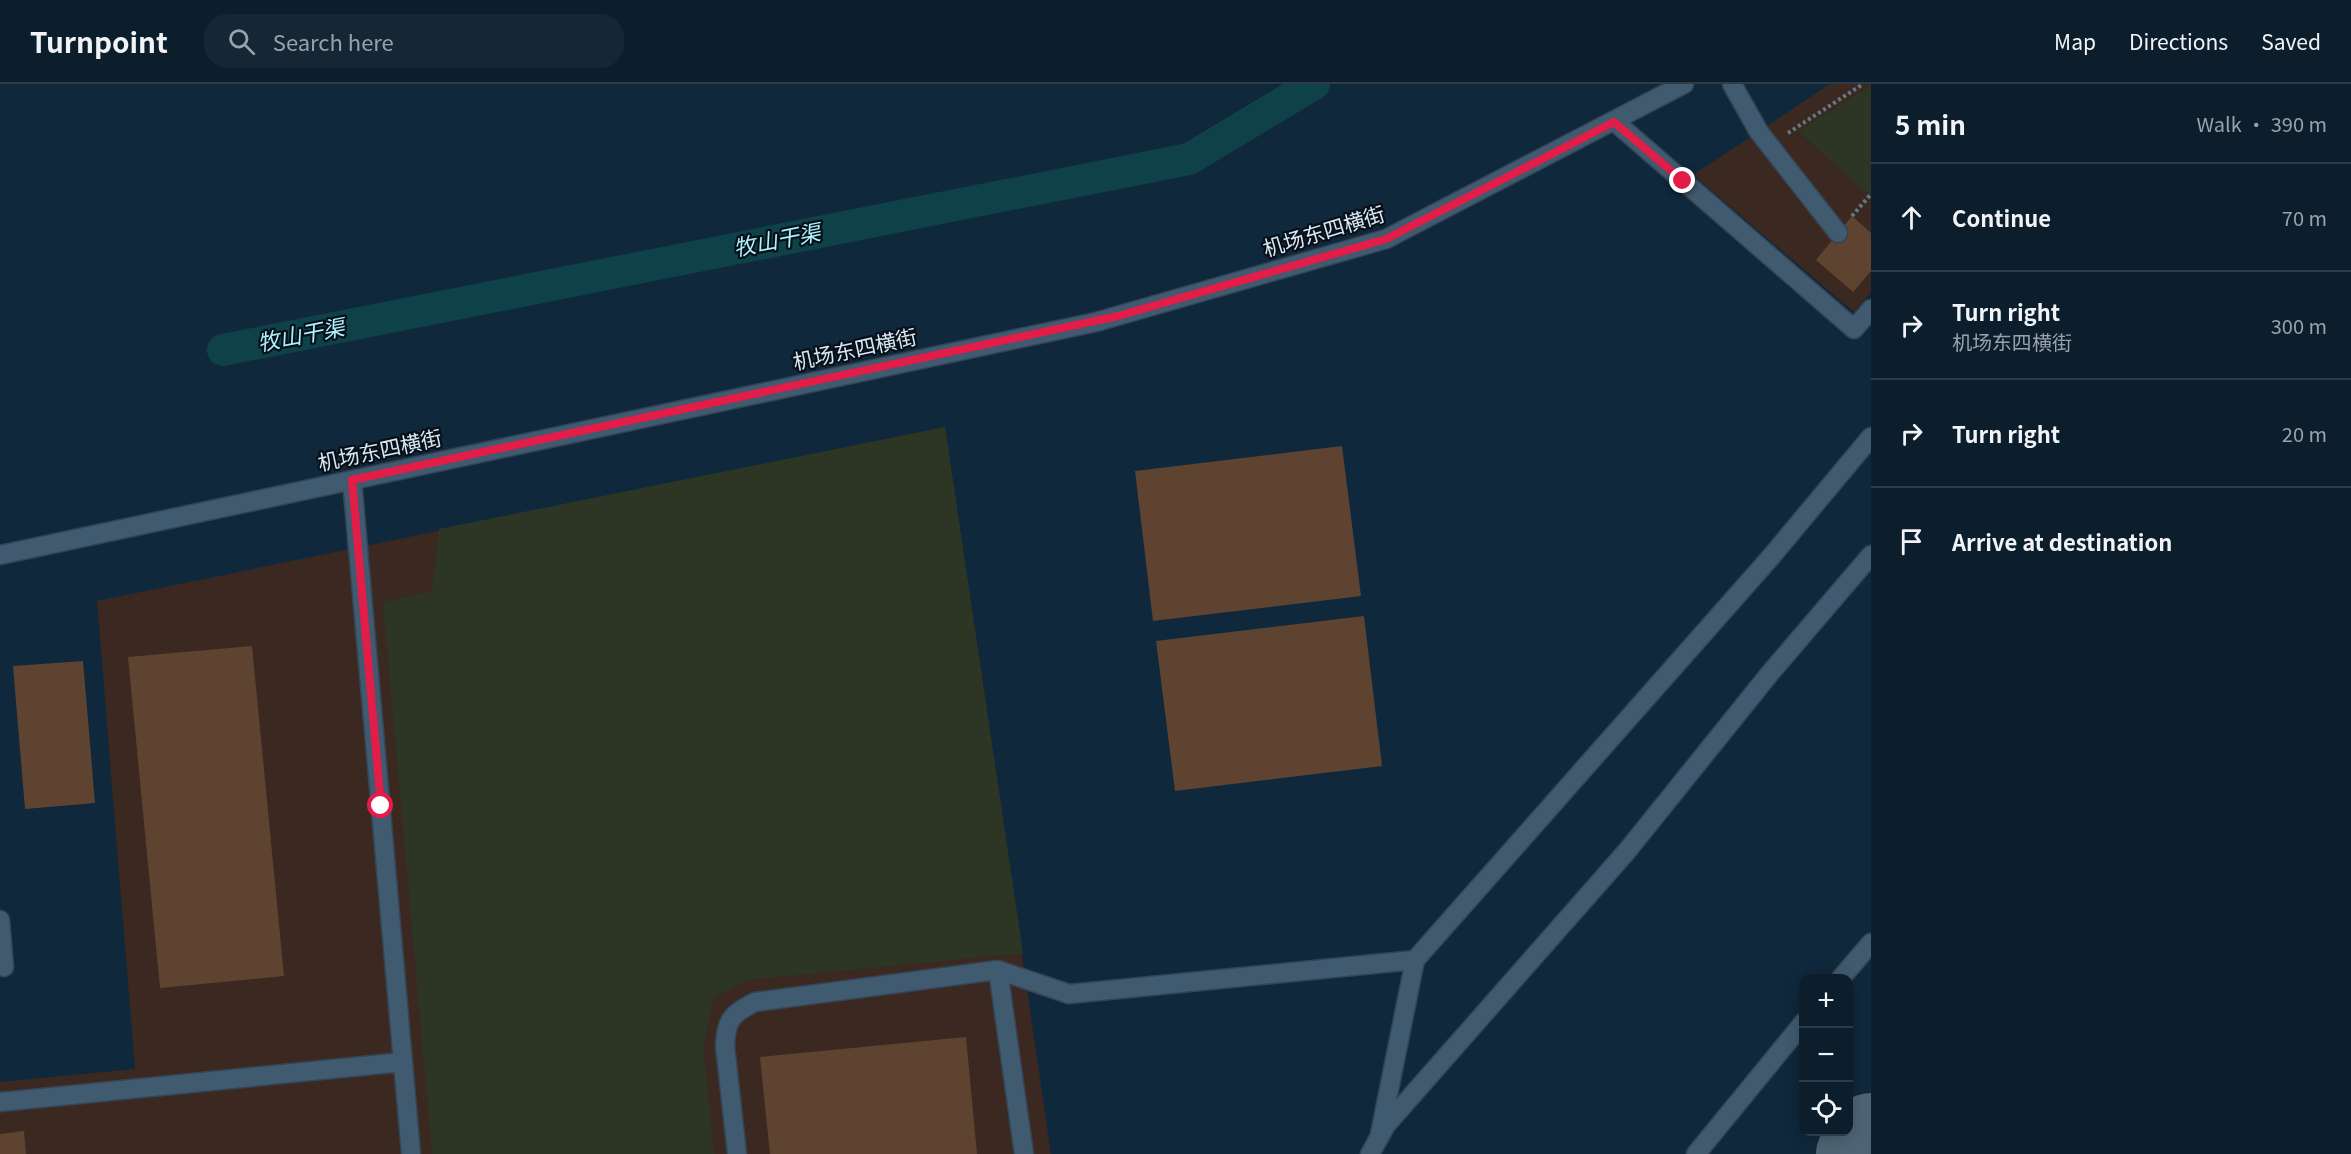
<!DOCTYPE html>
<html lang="en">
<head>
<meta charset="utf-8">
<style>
  :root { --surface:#0c1e2c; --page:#152734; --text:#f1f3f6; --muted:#9aa2a9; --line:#2c3c48 }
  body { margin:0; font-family:Georgia,"Noto Sans SC",serif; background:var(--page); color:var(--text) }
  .controls { position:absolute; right:18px; bottom:18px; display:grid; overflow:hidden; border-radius:12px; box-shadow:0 3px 15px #0003 }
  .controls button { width:54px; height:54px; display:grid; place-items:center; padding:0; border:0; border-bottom:2px solid var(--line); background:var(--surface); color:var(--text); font:30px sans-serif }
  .stop { position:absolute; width:18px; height:18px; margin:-14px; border:4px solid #e11d48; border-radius:50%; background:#fff }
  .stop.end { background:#e11d48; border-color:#fff; box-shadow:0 2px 6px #0008 }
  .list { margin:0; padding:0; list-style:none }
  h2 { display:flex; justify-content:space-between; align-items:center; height:78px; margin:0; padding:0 24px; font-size:26px }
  h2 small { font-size:20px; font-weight:400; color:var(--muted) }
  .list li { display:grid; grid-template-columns:39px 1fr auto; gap:18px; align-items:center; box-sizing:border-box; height:108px; padding:0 24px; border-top:2px solid var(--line) }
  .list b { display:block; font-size:22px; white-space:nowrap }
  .list p { margin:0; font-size:20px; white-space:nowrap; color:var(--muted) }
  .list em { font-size:20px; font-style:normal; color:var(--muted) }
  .icon { flex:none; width:33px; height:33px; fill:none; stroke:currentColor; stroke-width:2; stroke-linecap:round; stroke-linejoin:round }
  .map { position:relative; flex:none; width:1871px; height:1070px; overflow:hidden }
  header { display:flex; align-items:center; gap:36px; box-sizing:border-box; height:84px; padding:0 30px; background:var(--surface); border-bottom:2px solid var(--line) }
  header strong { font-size:28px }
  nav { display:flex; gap:33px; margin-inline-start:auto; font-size:21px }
  .search { width:420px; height:54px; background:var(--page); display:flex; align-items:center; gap:15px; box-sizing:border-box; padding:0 21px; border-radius:24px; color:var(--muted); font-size:22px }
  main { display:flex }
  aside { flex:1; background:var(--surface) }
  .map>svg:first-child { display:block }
  .commercial { fill:#3b2921 }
  .green { fill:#2d3624 }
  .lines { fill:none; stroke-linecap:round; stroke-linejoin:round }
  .canal { stroke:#0e4148; stroke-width:32 }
  .taxiway { stroke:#4e6474; stroke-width:80 }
  .building { fill:#5e4331 }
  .minor-casing { stroke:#344454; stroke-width:21 }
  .path { stroke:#647888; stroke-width:4; stroke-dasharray:3 3; stroke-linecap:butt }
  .minor { stroke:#405a6f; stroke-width:18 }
  .route { stroke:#e11d48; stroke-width:8 }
  .labels { text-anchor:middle; stroke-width:4.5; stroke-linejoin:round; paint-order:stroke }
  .street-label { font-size:21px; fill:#d9e8f4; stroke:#071019 }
  .water-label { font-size:22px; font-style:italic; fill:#b0f1fa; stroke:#071019 }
</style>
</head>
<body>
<header>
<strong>Turnpoint</strong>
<div class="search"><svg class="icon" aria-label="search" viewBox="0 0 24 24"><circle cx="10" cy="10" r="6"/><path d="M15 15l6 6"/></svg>Search here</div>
<nav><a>Map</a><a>Directions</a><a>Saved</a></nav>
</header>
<main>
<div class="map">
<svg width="1871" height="1070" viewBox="0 0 1871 1070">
  <rect width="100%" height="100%" fill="#10283b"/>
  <path class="commercial" d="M1830,0H1871V208L1854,228L1693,91Z
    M945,343L1051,1070H0V998L135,985L97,517Z"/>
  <path class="green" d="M1871,2V113L1798,47Z
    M945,343L1023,869L747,896L714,914L703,963L714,1070H432L383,518L432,507L439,445Z"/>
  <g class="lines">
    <path class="canal" d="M223,266L1189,75L1314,0"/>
    <path class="taxiway" d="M1856,1070L1871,1049"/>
  </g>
  <path class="building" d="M1852,132L1871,149V187L1853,208L1816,176Z
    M1342,362L1361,512L1153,537L1135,387Z
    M1364,532L1382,682L1175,707L1156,557Z
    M252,562L284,892L160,904L128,573Z
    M83,577L95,719L25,725L13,582Z
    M966,953L977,1070H770L760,973Z
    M24,1047L26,1070H0V1050Z"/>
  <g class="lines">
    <defs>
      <path id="minor" d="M1732,0L1759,48L1838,149
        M1614,37L1854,245L1871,225
        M352,396L411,1070
        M0,471L1096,238L1386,155L1684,0
        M0,836L4,883
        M998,886L1069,910L1415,876
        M1841,894L1871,859
        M0,1018L403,978
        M1380,1050L1415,876L1770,474L1871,353
        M737,1070L725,962C726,935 732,930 755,918L998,886L1024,1070
        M1370,1070L1386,1041L1627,767L1771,588L1871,471
        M1696,1070L1804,938"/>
    </defs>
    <use href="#minor" class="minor-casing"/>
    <path class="path" d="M1788,49L1863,0
      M1852,132L1871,110"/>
    <use href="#minor" class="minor"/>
  </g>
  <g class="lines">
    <path class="route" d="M381,722L352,396L1118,232L1386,155L1614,38L1683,97"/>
  </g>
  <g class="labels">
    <g class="street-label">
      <text transform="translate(1324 148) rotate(-17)" y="7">机场东四横街</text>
      <text transform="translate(855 266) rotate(-12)" y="7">机场东四横街</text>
      <text transform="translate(380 367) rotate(-12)" y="7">机场东四横街</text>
    </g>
    <g class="water-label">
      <text transform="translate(777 156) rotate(-11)" y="8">牧山干渠</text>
      <text transform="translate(301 251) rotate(-11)" y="8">牧山干渠</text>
    </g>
  </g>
</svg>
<div class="controls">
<button>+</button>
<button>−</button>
<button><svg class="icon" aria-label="locate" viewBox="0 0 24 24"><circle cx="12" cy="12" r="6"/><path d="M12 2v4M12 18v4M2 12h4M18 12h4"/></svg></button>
</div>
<div class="stop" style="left:381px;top:722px"></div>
<div class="stop end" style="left:1683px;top:97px"></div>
</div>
<aside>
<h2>5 min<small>Walk · 390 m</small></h2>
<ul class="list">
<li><svg class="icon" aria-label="ahead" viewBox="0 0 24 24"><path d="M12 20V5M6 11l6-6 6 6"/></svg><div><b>Continue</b></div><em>70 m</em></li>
<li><svg class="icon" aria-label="right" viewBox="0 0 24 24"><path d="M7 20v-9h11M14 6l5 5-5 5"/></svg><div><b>Turn right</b><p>机场东四横街</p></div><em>300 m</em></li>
<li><svg class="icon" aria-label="right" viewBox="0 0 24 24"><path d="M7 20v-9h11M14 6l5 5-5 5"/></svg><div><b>Turn right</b></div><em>20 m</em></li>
<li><svg class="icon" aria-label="arrive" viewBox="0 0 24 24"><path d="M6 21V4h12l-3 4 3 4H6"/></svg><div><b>Arrive at destination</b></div></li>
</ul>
</aside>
</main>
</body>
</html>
